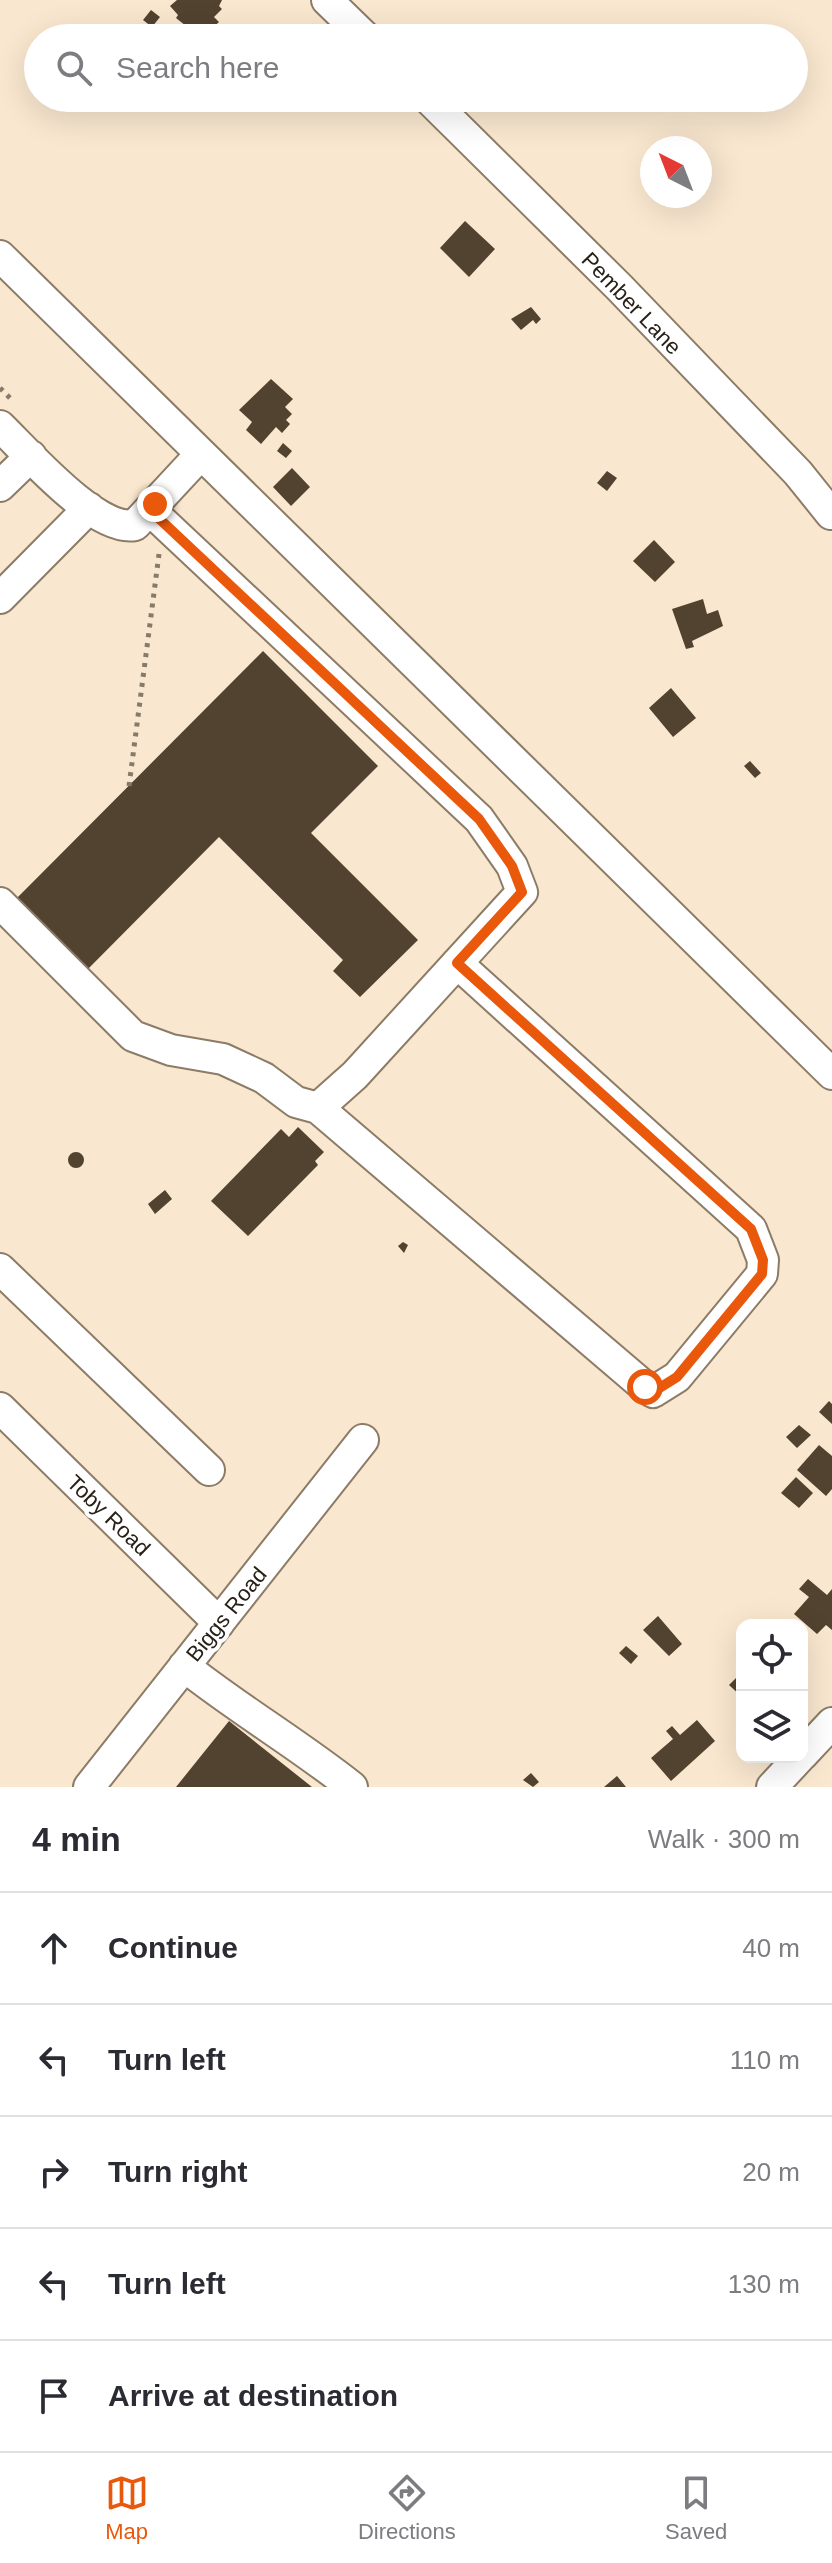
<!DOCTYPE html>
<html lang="en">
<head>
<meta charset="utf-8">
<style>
  :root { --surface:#fff; --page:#f7f7f7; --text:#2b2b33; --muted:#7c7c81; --line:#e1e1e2; --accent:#ea580c }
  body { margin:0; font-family:Arial,sans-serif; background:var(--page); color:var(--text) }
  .controls { position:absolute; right:24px; bottom:24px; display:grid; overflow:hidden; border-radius:16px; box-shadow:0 8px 32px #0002 }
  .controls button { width:72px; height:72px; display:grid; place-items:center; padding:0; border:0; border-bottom:2px solid var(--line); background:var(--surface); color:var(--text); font:40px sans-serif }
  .compass { position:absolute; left:640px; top:136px; width:72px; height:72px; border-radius:50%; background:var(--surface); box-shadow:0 8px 32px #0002; rotate:318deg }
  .stop { position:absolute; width:24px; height:24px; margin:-18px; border:6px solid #ea580c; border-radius:50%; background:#fff }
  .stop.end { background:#ea580c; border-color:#fff; box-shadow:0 2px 8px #0008 }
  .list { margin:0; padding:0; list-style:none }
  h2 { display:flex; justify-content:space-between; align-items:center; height:104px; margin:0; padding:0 32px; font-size:34px }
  h2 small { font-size:26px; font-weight:400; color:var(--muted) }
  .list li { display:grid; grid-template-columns:52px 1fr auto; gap:24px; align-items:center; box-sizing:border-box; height:112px; padding:0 32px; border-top:2px solid var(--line) }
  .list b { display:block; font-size:30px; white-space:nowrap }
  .list em { font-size:26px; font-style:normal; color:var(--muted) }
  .icon { flex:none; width:44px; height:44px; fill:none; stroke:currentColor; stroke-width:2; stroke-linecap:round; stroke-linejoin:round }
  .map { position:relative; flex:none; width:832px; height:1787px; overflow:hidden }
  .search { position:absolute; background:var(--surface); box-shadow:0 8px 32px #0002; left:24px; right:24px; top:24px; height:88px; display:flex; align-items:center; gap:20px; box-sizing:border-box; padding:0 28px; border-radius:44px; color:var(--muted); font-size:30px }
  .sheet { height:664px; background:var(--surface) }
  nav { display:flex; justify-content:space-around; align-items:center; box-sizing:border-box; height:112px; border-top:2px solid var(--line); background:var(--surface); font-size:22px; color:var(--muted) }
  nav a { display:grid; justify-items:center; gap:4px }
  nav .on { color:var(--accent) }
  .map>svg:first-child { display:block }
  .building { fill:#51432f }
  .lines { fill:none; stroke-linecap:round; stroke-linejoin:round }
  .minor-casing { stroke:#8c7c67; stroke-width:34 }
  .path { stroke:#867b6b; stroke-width:5; stroke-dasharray:4 6; stroke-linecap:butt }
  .minor { stroke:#fff; stroke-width:30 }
  .route { stroke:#ea580c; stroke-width:10 }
  .labels { text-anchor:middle; stroke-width:8; stroke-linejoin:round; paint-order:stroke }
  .street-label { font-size:22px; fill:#272118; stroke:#fff }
</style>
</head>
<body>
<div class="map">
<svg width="832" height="1787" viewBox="0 0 832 1787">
  <rect width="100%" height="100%" fill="#f9e7cf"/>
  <path class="building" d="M177,0H222L219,6L222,9L214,17L219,22L201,38L176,18L178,15L170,6Z
    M151,10L160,17L152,27L143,20Z
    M465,221L495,249L469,277L440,248Z
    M531,307L541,319L536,324L533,320L521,330L511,319Z
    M271,379L293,399L285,407L292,414L286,420L290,424L282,433L276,427L261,444L246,430L252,422L239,410Z
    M283,443L292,451L286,458L277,451Z
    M292,468L310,487L291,506L273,487Z
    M607,471L617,478L607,491L597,483Z
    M654,540L675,562L655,582L633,561Z
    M703,599L707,614L718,610L723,626L692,641L694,647L686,649L672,609Z
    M263,651L378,766L311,833L418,940L360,997L333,971L343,960L219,837L85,972L14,901Z
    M671,688L696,718L673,737L649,708Z
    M750,761L761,773L755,778L744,766Z
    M298,1127L324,1152L315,1161L318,1165L248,1236L211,1201L281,1129L289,1137Z
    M68 1160a8 8 0 1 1 16 0a8 8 0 1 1-16 0Z
    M165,1190L172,1199L155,1214L148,1204Z
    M403,1242L408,1245L404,1253L398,1246Z
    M829,1401L832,1404V1424L819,1412Z
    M799,1425L811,1435L797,1448L786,1437Z
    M819,1445L832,1456V1489L826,1496L797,1470Z
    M796,1477L813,1493L799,1508L781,1493Z
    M808,1579L827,1595L832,1589V1630L826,1625L817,1634L794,1614L809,1597L799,1589Z
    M658,1616L682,1644L669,1656L643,1630Z
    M626,1646L638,1656L631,1664L619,1653Z
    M742,1672V1697L729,1685Z
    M697,1720L715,1741L671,1781L651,1758L673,1739L666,1731L672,1726L680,1735Z
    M229,1721L312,1787H176Z
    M531,1773L539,1782L533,1787L523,1780Z
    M617,1776L626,1787H604Z"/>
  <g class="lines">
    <defs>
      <path id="minor" d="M327,0L366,38
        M428,98L619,287L798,473L831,514
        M0,256L832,1074
        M0,426C27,452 97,533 135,525L201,454
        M0,486L31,456
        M0,598L89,508
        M0,903L133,1036L171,1050L223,1059L264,1078L296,1102L318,1108L355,1075L522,892L512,866L479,819L150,510
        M318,1108L645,1387L653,1392L677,1377L762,1274L763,1260L751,1229L457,963
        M0,1269L209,1470
        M0,1408L219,1623
        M184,1666C238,1709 298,1744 352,1787
        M802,1755L832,1723
        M89,1787L363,1440
        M772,1787L800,1757"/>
    </defs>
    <use href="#minor" class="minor-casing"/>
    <path class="path" d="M0,388L11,399
      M129,786L159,554"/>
    <use href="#minor" class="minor"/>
  </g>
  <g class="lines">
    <path class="route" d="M155,504L150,510L479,819L512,866L522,892L457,963L751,1229L763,1260L762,1274L677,1377L653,1392L645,1387"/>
  </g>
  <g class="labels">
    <g class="street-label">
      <text transform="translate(632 303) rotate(46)" y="8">Pember Lane</text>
      <text transform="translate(109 1515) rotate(44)" y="8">Toby Road</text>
      <text transform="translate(226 1614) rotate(-51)" y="8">Biggs Road</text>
    </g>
  </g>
</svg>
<div class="controls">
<button><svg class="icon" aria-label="locate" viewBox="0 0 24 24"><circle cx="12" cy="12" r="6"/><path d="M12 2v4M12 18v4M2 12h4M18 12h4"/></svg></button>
<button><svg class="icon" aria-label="layers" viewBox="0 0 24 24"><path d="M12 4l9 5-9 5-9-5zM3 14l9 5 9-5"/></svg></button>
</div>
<svg class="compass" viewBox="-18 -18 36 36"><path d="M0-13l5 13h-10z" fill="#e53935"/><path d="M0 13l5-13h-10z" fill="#7c7c81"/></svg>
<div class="stop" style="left:645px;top:1387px"></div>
<div class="stop end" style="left:155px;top:504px"></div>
<div class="search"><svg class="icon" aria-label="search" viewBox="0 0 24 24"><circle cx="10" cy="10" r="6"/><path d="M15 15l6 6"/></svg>Search here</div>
</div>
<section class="sheet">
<h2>4 min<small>Walk · 300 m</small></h2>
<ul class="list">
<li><svg class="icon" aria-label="ahead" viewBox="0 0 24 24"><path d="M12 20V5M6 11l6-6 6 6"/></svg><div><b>Continue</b></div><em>40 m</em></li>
<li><svg class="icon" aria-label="left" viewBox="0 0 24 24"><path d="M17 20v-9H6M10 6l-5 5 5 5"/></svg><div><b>Turn left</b></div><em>110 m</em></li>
<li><svg class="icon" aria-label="right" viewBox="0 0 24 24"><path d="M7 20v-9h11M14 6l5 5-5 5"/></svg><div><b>Turn right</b></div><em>20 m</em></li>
<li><svg class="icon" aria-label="left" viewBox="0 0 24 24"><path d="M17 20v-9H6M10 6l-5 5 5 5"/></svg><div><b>Turn left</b></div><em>130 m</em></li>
<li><svg class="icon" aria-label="arrive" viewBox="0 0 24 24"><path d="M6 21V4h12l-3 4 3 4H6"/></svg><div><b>Arrive at destination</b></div></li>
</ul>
</section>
<nav>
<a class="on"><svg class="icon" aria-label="map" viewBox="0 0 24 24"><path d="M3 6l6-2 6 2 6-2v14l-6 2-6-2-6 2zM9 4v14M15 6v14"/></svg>Map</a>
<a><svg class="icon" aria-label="directions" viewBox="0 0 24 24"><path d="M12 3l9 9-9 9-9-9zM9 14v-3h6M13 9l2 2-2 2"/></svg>Directions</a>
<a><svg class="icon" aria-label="saved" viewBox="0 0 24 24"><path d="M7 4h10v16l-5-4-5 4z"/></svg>Saved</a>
</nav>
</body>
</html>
